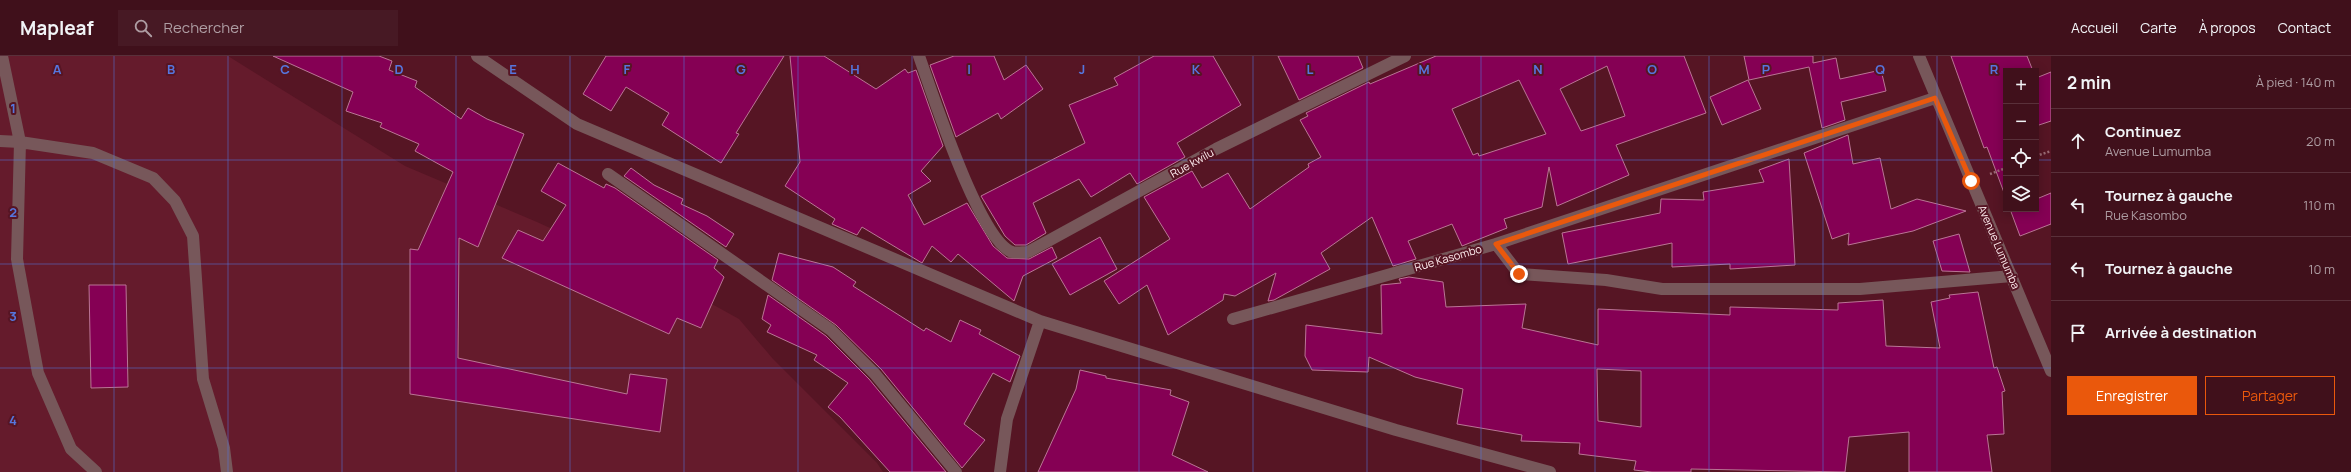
<!DOCTYPE html>
<html lang="fr">
<head>
<meta charset="utf-8">
<style>
  :root { --surface:#40101b; --page:#471924; --text:#f1f3f6; --muted:#ae9da3; --line:#59303a; --accent:#ea580c }
  body { margin:0; font-family:Manrope,sans-serif; background:var(--page); color:var(--text) }
  .controls { position:absolute; right:12px; top:12px; display:grid; overflow:hidden; border-radius:0px; box-shadow:0 2px 10px #0003 }
  .controls button { width:36px; height:36px; display:grid; place-items:center; padding:0; border:0; border-bottom:1px solid var(--line); background:var(--surface); color:var(--text); font:20px sans-serif }
  .stop { position:absolute; width:12px; height:12px; margin:-9px; border:3px solid #ea580c; border-radius:50%; background:#fff }
  .stop.end { background:#ea580c; border-color:#fff; box-shadow:0 1px 4px #0008 }
  .list { margin:0; padding:0; list-style:none }
  h2 { display:flex; justify-content:space-between; align-items:center; height:52px; margin:0; padding:0 16px; font-size:17px }
  h2 small { font-size:13px; font-weight:400; color:var(--muted) }
  .list li { display:grid; grid-template-columns:26px 1fr auto; gap:12px; align-items:center; box-sizing:border-box; height:64px; padding:0 16px; border-top:1px solid var(--line) }
  .list b { display:block; font-size:15px; white-space:nowrap }
  .list p { margin:0; font-size:13px; white-space:nowrap; color:var(--muted) }
  .list em { font-size:13px; font-style:normal; color:var(--muted) }
  .actions { display:flex; gap:8px; padding:12px 16px }
  .actions a { flex:1; padding:9px 0; border:1px solid var(--accent); border-radius:0px; text-align:center; font-size:14px; color:var(--accent) }
  .actions .main { background:var(--accent); color:#fff }
  .icon { flex:none; width:22px; height:22px; fill:none; stroke:currentColor; stroke-width:2; stroke-linecap:round; stroke-linejoin:round }
  .map { position:relative; flex:none; width:2051px; height:416px; overflow:hidden }
  header { display:flex; align-items:center; gap:24px; box-sizing:border-box; height:56px; padding:0 20px; background:var(--surface); border-bottom:1px solid var(--line) }
  header strong { font-size:19px }
  nav { display:flex; gap:22px; margin-inline-start:auto; font-size:14px }
  .search { width:280px; height:36px; background:var(--page); display:flex; align-items:center; gap:10px; box-sizing:border-box; padding:0 14px; border-radius:0px; color:var(--muted); font-size:15px }
  main { display:flex }
  aside { flex:1; background:var(--surface) }
  .map>svg:first-child { display:block }
  .built { fill:#651b2c }
  .building { fill:#850054; stroke:#ba7595; fill-rule:evenodd }
  .lines { fill:none; stroke-linecap:round; stroke-linejoin:round }
  .path { stroke:#9a6b75; stroke-width:2.5; stroke-dasharray:2 2; stroke-linecap:butt }
  .minor { stroke:#77575a; stroke-width:12 }
  .route { stroke:#ea580c; stroke-width:5 }
  .grid { fill:none; stroke:#5676de; stroke-width:1; stroke-opacity:0.55 }
  .labels { text-anchor:middle; stroke-width:4; stroke-linejoin:round; paint-order:stroke }
  .street-label { font-size:11px; fill:#ffedef; stroke:#561524 }
  .grid-label { font-size:13px; text-anchor:middle; font-weight:bold; fill:#5676de; stroke:#561524; stroke-width:4; stroke-linejoin:round; paint-order:stroke }
</style>
</head>
<body>
<header>
<strong>Mapleaf</strong>
<div class="search"><svg class="icon" aria-label="search" viewBox="0 0 24 24"><circle cx="10" cy="10" r="6"/><path d="M15 15l6 6"/></svg>Rechercher</div>
<nav><a>Accueil</a><a>Carte</a><a>À propos</a><a>Contact</a></nav>
</header>
<main>
<div class="map">
<svg width="2051" height="416" viewBox="0 0 2051 416">
  <rect width="100%" height="100%" fill="#561524"/>
  <path class="built" d="M0,0H228L405,110L537,166L692,237L739,263L773,303L877,407L883,416H0Z"/>
  <path class="building" d="M273,0H379L392,5L389,14L417,25L415,31L461,63L468,52L487,63L524,78L478,191L459,182L458,302L627,338L630,318L667,323L660,376L410,338V193L418,194L453,116L415,95L419,88L380,71L382,67L346,55L353,36Z
    M606,0H784L736,77L739,78L721,107L662,69L669,57L626,31L611,55L583,38Z
    M790,0H824L876,33L905,13L908,17L916,14L943,90L921,115L931,125L908,139L924,169L967,147L993,190L1007,202L1029,203L1052,191L1057,202L1023,220L1014,245L958,198L951,206L932,190L922,207L862,171L857,179L832,168L835,163L785,130L800,106Z
    M954,0H994L1004,24L1026,9L1043,33L1001,63L998,57L956,81L930,9Z
    M1154,0H1213L1241,49L1177,87L1185,101L1137,128L1130,117L1091,141L1079,123L1033,147L1046,177L1026,189H1015L1005,180L981,140L1085,87L1069,49L1118,29L1114,22Z
    M1278,0H1358L1363,12L1299,44Z
    M1436,0H1684L1706,57L1616,89L1629,119L1557,150L1549,111L1542,151L1504,163L1507,172L1462,190L1452,168L1408,185L1416,203L1393,210L1372,161L1321,197L1330,213L1274,244L1268,245L1276,217L1235,240L1224,238L1223,244L1168,279L1147,229L1119,248L1104,225L1170,183L1144,141L1192,115L1202,132L1228,117L1250,153L1309,111L1308,108L1321,101L1300,64L1308,60L1306,57L1369,26L1370,28ZM1607,10L1625,60L1581,75L1560,33ZM1519,24L1546,78L1479,100L1478,97L1473,99L1452,53Z
    M1744,0H1813V7L1836,2L1840,23L1881,14L1886,35L1841,46L1845,64L1822,72L1809,11L1749,24Z
    M1951,0H2027L2033,15H2006V142L1987,91L1984,92Z
    M2051,16V65L2036,70V22Z
    M1748,24L1761,53L1722,69L1710,41Z
    M1848,79L1853,108L1880,102L1891,153L1917,143L1966,155L1913,175L1848,189L1849,177L1832,183L1804,97Z
    M1789,103L1795,209L1730,213V208L1672,211V187L1568,208L1562,177L1660,157L1661,143L1704,144L1703,136L1764,126L1759,114Z
    M558,107L604,132L606,128L615,132L718,204L714,212L724,221L701,272L677,262L669,278L502,202L518,174L543,185L566,149L541,135Z
    M631,112L654,129L683,143L681,148L707,160L734,178L726,191L624,120Z
    M2036,135L2039,142L2051,137V168L2020,180L2010,153H2036Z
    M1959,178L1970,216L1942,215L1933,185Z
    M1100,181L1117,213L1070,239L1052,208Z
    M779,197L833,211L856,226L853,230L924,275L926,272L951,286L960,264L981,274L979,278L1020,300L1010,326L993,317L964,368L985,384L962,412L881,313L836,269L772,224Z
    M1409,221L1443,226L1446,251L1526,248L1522,272L1598,289V253L1730,259V251L1838,254V247L1883,244L1886,290L1940,292L1931,246L1950,242L1949,239L1978,236L1994,312L1997,311L2005,335L2002,336L2004,378L1987,379L1992,416H1909V376L1849,381L1845,416L1691,413V416H1652L1634,414L1636,405L1579,398L1580,387L1521,385L1522,379L1457,368L1463,333L1415,321L1369,301L1368,316L1312,314L1305,300L1306,269L1382,278L1381,229L1401,227L1399,223ZM1597,313L1641,315V371L1598,365Z
    M89,229H126L128,331L91,332Z
    M768,239L826,280L869,323L946,416H890L840,361L828,351L848,327L814,304L817,299L767,276L771,269L762,263Z
    M1080,314L1106,320V322L1171,334L1170,339L1189,346L1172,399L1208,416H1038L1076,333Z"/>
  <g class="lines">
    <path class="path" d="M2036,100L2051,95
      M1990,118L2006,112"/>
    <path class="minor" d="M2,0L20,86L17,203L38,317L71,393L96,416
      M477,0L577,68L1040,265L1396,374L1550,416
      M919,0C932,36 979,184 1012,196C1016,197 1023,196 1028,196L1216,93L1405,0
      M1919,0L2051,315
      M0,85L20,86L93,97L153,122L175,145L193,180L203,323L224,392L227,416
      M608,118L831,274L875,318L956,416
      M1496,188L1519,218L1606,224L1662,233H1860L2012,220
      M1233,263L1496,188L1935,42
      M1000,416L1007,363L1040,265"/>
  </g>
  <g class="lines">
    <path class="route" d="M1519,218L1496,188L1935,42L1971,125"/>
  </g>
  <path class="grid" d="M114,0V416M228,0V416M342,0V416M456,0V416M570,0V416M684,0V416M798,0V416M912,0V416M1026,0V416M1139,0V416M1253,0V416M1367,0V416M1481,0V416M1595,0V416M1709,0V416M1823,0V416M1937,0V416M0,104H2006M2036,104H2051M0,208H2051M0,312H2051"/>
  <g class="labels">
    <g class="street-label">
      <text transform="translate(1192 107) rotate(-29)" y="4">Rue kwilu</text>
      <text transform="translate(1999 191) rotate(67)" y="4">Avenue Lumumba</text>
      <text transform="translate(1448 202) rotate(-16)" y="4">Rue Kasombo</text>
    </g>
  </g>
  <g class="grid-label">
    <text x="57" y="18">A</text>
    <text x="171" y="18">B</text>
    <text x="285" y="18">C</text>
    <text x="399" y="18">D</text>
    <text x="513" y="18">E</text>
    <text x="627" y="18">F</text>
    <text x="741" y="18">G</text>
    <text x="855" y="18">H</text>
    <text x="969" y="18">I</text>
    <text x="1082" y="18">J</text>
    <text x="1196" y="18">K</text>
    <text x="1310" y="18">L</text>
    <text x="1424" y="18">M</text>
    <text x="1538" y="18">N</text>
    <text x="1652" y="18">O</text>
    <text x="1766" y="18">P</text>
    <text x="1880" y="18">Q</text>
    <text x="1994" y="18">R</text>
    <text x="13" y="57">1</text>
    <text x="13" y="161">2</text>
    <text x="13" y="265">3</text>
    <text x="13" y="369">4</text>
  </g>
</svg>
<div class="controls">
<button>+</button>
<button>−</button>
<button><svg class="icon" aria-label="locate" viewBox="0 0 24 24"><circle cx="12" cy="12" r="6"/><path d="M12 2v4M12 18v4M2 12h4M18 12h4"/></svg></button>
<button><svg class="icon" aria-label="layers" viewBox="0 0 24 24"><path d="M12 4l9 5-9 5-9-5zM3 14l9 5 9-5"/></svg></button>
</div>
<div class="stop" style="left:1971px;top:125px"></div>
<div class="stop end" style="left:1519px;top:218px"></div>
</div>
<aside>
<h2>2 min<small>À pied · 140 m</small></h2>
<ul class="list">
<li><svg class="icon" aria-label="ahead" viewBox="0 0 24 24"><path d="M12 20V5M6 11l6-6 6 6"/></svg><div><b>Continuez</b><p>Avenue Lumumba</p></div><em>20 m</em></li>
<li><svg class="icon" aria-label="left" viewBox="0 0 24 24"><path d="M17 20v-9H6M10 6l-5 5 5 5"/></svg><div><b>Tournez à gauche</b><p>Rue Kasombo</p></div><em>110 m</em></li>
<li><svg class="icon" aria-label="left" viewBox="0 0 24 24"><path d="M17 20v-9H6M10 6l-5 5 5 5"/></svg><div><b>Tournez à gauche</b></div><em>10 m</em></li>
<li><svg class="icon" aria-label="arrive" viewBox="0 0 24 24"><path d="M6 21V4h12l-3 4 3 4H6"/></svg><div><b>Arrivée à destination</b></div></li>
</ul>
<div class="actions"><a class="main">Enregistrer</a><a>Partager</a></div>
</aside>
</main>
</body>
</html>
